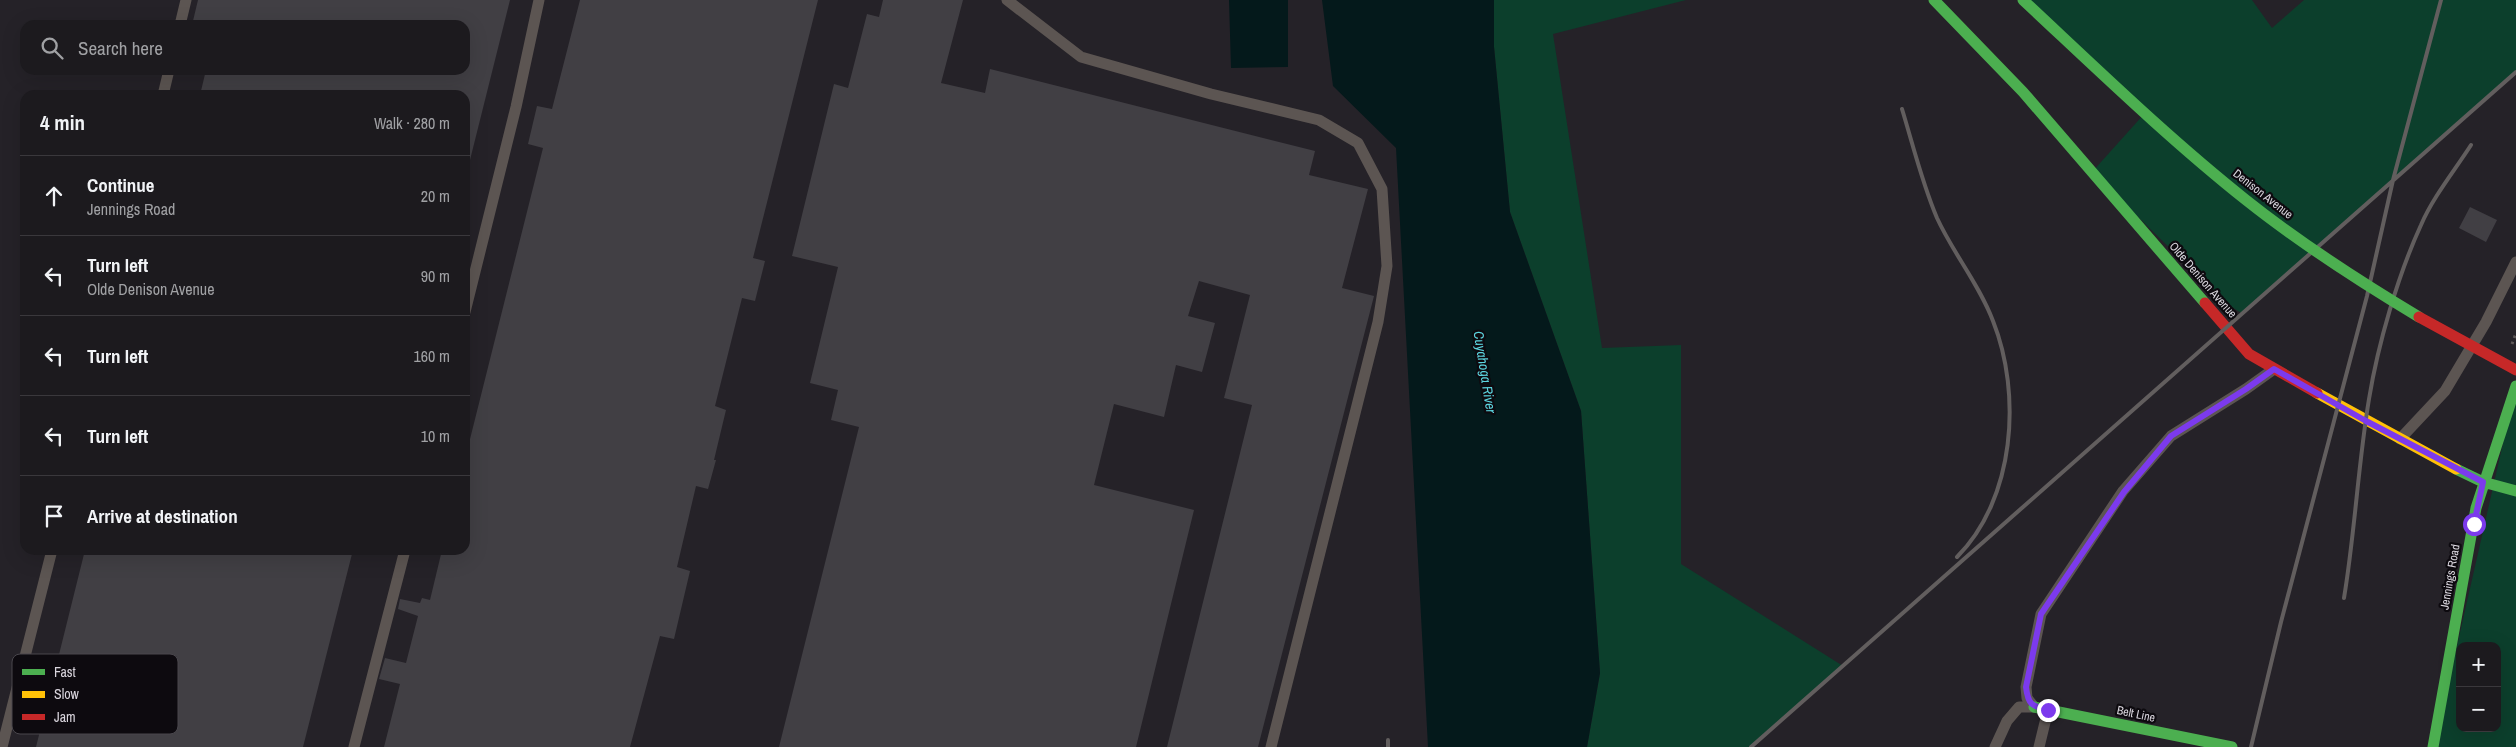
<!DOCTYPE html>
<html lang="en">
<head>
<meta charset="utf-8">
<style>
  :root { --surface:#1c1a1e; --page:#29272b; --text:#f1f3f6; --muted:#a0a1a4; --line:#3a383c }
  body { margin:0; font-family:"Archivo Narrow",sans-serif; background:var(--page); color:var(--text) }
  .controls { position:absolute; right:15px; bottom:15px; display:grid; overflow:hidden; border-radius:10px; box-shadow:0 5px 20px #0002 }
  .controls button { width:45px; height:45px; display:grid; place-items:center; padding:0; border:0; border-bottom:1px solid var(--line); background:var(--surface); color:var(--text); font:25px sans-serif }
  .stop { position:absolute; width:15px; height:15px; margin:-11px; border:4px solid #7c3aed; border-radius:50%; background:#fff }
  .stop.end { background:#7c3aed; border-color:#fff; box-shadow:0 1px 5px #0008 }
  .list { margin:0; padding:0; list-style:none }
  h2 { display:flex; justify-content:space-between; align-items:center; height:65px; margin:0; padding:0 20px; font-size:21px }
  h2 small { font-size:16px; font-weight:400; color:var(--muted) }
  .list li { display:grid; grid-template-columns:32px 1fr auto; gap:15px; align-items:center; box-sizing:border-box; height:80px; padding:0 20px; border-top:1px solid var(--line) }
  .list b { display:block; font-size:19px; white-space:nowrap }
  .list p { margin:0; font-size:16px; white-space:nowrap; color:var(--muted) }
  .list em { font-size:16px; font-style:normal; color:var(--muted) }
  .icon { flex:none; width:28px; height:28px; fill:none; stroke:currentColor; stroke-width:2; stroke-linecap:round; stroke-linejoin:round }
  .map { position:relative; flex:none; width:2516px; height:747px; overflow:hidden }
  .search { position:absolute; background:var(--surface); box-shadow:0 5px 20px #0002; left:20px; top:20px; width:450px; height:55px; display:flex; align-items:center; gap:12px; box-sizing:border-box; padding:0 18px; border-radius:15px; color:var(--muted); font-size:19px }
  .panel { position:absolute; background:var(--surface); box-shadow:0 5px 20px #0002; left:20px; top:90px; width:450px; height:465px; border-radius:15px }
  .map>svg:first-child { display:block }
  .green { fill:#0c3f2c; fill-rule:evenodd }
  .water { fill:#04191b }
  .building { fill:#413f44 }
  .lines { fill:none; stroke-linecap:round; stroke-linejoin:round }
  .path { stroke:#5e5858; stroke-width:3; stroke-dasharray:2.5 4; stroke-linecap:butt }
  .lane { stroke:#5c5552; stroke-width:11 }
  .fast { stroke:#4caf50; stroke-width:11 }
  .slow { stroke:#ffc107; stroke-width:11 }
  .jam { stroke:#c62828; stroke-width:11 }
  .rail { stroke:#625e5e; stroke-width:4 }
  .fast-bridge { stroke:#4caf50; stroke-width:11 }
  .jam-bridge { stroke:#c62828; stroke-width:11 }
  .route { stroke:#7c3aed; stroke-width:6 }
  .labels { text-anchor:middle; stroke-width:4.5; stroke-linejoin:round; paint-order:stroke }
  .street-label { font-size:12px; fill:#dad6de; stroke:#0d0a0f }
  .water-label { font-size:14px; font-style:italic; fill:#5cd4df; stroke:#0d0a0f }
  .key { fill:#0d0a0f; stroke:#4a474d; stroke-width:1 }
  .key-label { font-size:14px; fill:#dad6de }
</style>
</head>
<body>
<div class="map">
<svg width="2516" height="747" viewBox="0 0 2516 747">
  <rect width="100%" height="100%" fill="#252228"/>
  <path class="green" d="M1494,0H1686L1553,34L1602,348L1681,345V564L1843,666L1751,747H1587L1600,673L1581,411L1510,212L1494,47Z
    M2023,0H2252L2272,28L2304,0H2516V72L2243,314L2227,304L2092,172L2145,113Z
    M2516,386V747H2434ZM2460,646H2497V728H2460Z"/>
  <path class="water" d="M1229,0H1288V67L1231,68Z
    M1322,0H1494V47L1510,212L1581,411L1600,673L1587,747H1428L1396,148L1333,86Z"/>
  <path class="building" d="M198,0H510L470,160H465V95H200L206,70H465V25H192Z
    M580,0H818L753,258L765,261L755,301L742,298L715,406L726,410L714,460H716L708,489L696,486L677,567L690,571L674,639L660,636L630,747H384L400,684L379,679L385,658L406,663L418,616L398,609L400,599L420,603L422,598L430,600L442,550H465V459L543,148L528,144L537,106L552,109Z
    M883,0H963L941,83L985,93L990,69L1315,151L1309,175L1368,189L1342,288L1374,296L1258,747H1167L1252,405L1224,398L1250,295L1199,281L1188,316L1215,323L1202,372L1176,365L1164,417L1114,404L1094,485L1194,510L1136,747H779L859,427L831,420L838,390L810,383L838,267L792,256L834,84L848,88L867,14L879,17Z
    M2470,207L2497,220L2486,242L2459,228Z
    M85,550H353L303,747H36Z"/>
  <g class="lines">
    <path class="path" d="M2512,344L2516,333"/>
    <path class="lane" d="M1007,0L1081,57L1211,94L1319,120L1358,143L1382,189L1387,266L1378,322L1271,747
      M180,25L186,0
      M163,95L169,70
      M465,312L516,107L539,0
      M2400,439L2445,391L2486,322L2516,262
      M2034,707L2027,698L2026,687L2041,614L2123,491L2171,436L2246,389L2274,369
      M2,747L52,550
      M354,747L405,550
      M1995,747L2007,721L2019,707H2034
      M2039,747L2048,710"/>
    <path class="fast" d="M1934,0L2023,92L2205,303
      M2456,469L2483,482L2516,491
      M2034,707L2232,747
      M2433,747L2476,508L2516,386"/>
    <path class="slow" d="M2317,393L2456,469"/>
    <path class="jam" d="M2205,303L2249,354L2317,393"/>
    <path class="rail" d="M1902,109C1913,145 1922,183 1937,218C1953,253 1979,284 1993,321C2022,394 2015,499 1957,557
      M2344,598C2355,532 2358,465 2369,399C2378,344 2398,275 2421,225C2433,197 2455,170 2471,145
      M1388,740V747
      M1751,747L2516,72
      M2251,747L2281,622L2367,296L2393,180L2441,0"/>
    <path class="fast-bridge" d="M2023,0C2096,68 2168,138 2246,200C2300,243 2359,281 2419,317"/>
    <path class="jam-bridge" d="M2419,317L2516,370"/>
  </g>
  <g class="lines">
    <path class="route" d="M2048,710C2031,706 2028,704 2026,687L2041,614L2124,492L2171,436L2246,389L2274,369L2366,421L2483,482L2474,524"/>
  </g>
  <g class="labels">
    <g class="street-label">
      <text transform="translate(2263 194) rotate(38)" y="4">Denison Avenue</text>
      <text transform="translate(2203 280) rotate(49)" y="4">Olde Denison Avenue</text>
      <text transform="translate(2450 577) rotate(-80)" y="4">Jennings Road</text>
      <text transform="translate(2136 714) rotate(12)" y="4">Belt Line</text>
    </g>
    <g class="water-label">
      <text transform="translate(1485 372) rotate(81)" y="5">Cuyahoga River</text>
    </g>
  </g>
  <rect x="12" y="654" width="166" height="80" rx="8" class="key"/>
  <rect x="22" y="669" width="23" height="6" fill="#4caf50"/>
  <rect x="22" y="691" width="23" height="7" fill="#ffc107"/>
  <rect x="22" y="714" width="23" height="6" fill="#c62828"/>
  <g class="key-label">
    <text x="54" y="677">Fast</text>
    <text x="54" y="699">Slow</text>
    <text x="54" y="722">Jam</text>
  </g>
</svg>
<div class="controls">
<button>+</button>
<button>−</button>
</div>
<div class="stop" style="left:2474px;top:524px"></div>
<div class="stop end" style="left:2048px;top:710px"></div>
<div class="search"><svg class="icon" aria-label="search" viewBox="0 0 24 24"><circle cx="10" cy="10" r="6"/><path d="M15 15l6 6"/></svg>Search here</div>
<section class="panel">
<h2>4 min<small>Walk · 280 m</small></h2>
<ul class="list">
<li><svg class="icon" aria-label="ahead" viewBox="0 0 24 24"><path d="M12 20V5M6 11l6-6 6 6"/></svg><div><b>Continue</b><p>Jennings Road</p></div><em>20 m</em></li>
<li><svg class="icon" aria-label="left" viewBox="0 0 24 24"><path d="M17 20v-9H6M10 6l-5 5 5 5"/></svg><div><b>Turn left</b><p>Olde Denison Avenue</p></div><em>90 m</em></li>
<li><svg class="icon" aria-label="left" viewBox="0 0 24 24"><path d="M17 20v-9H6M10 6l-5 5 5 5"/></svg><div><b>Turn left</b></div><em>160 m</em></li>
<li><svg class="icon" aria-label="left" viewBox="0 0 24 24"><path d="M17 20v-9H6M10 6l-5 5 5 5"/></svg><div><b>Turn left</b></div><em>10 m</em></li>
<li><svg class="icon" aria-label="arrive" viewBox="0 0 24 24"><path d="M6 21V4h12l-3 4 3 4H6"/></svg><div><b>Arrive at destination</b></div></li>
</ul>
</section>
</div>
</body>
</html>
